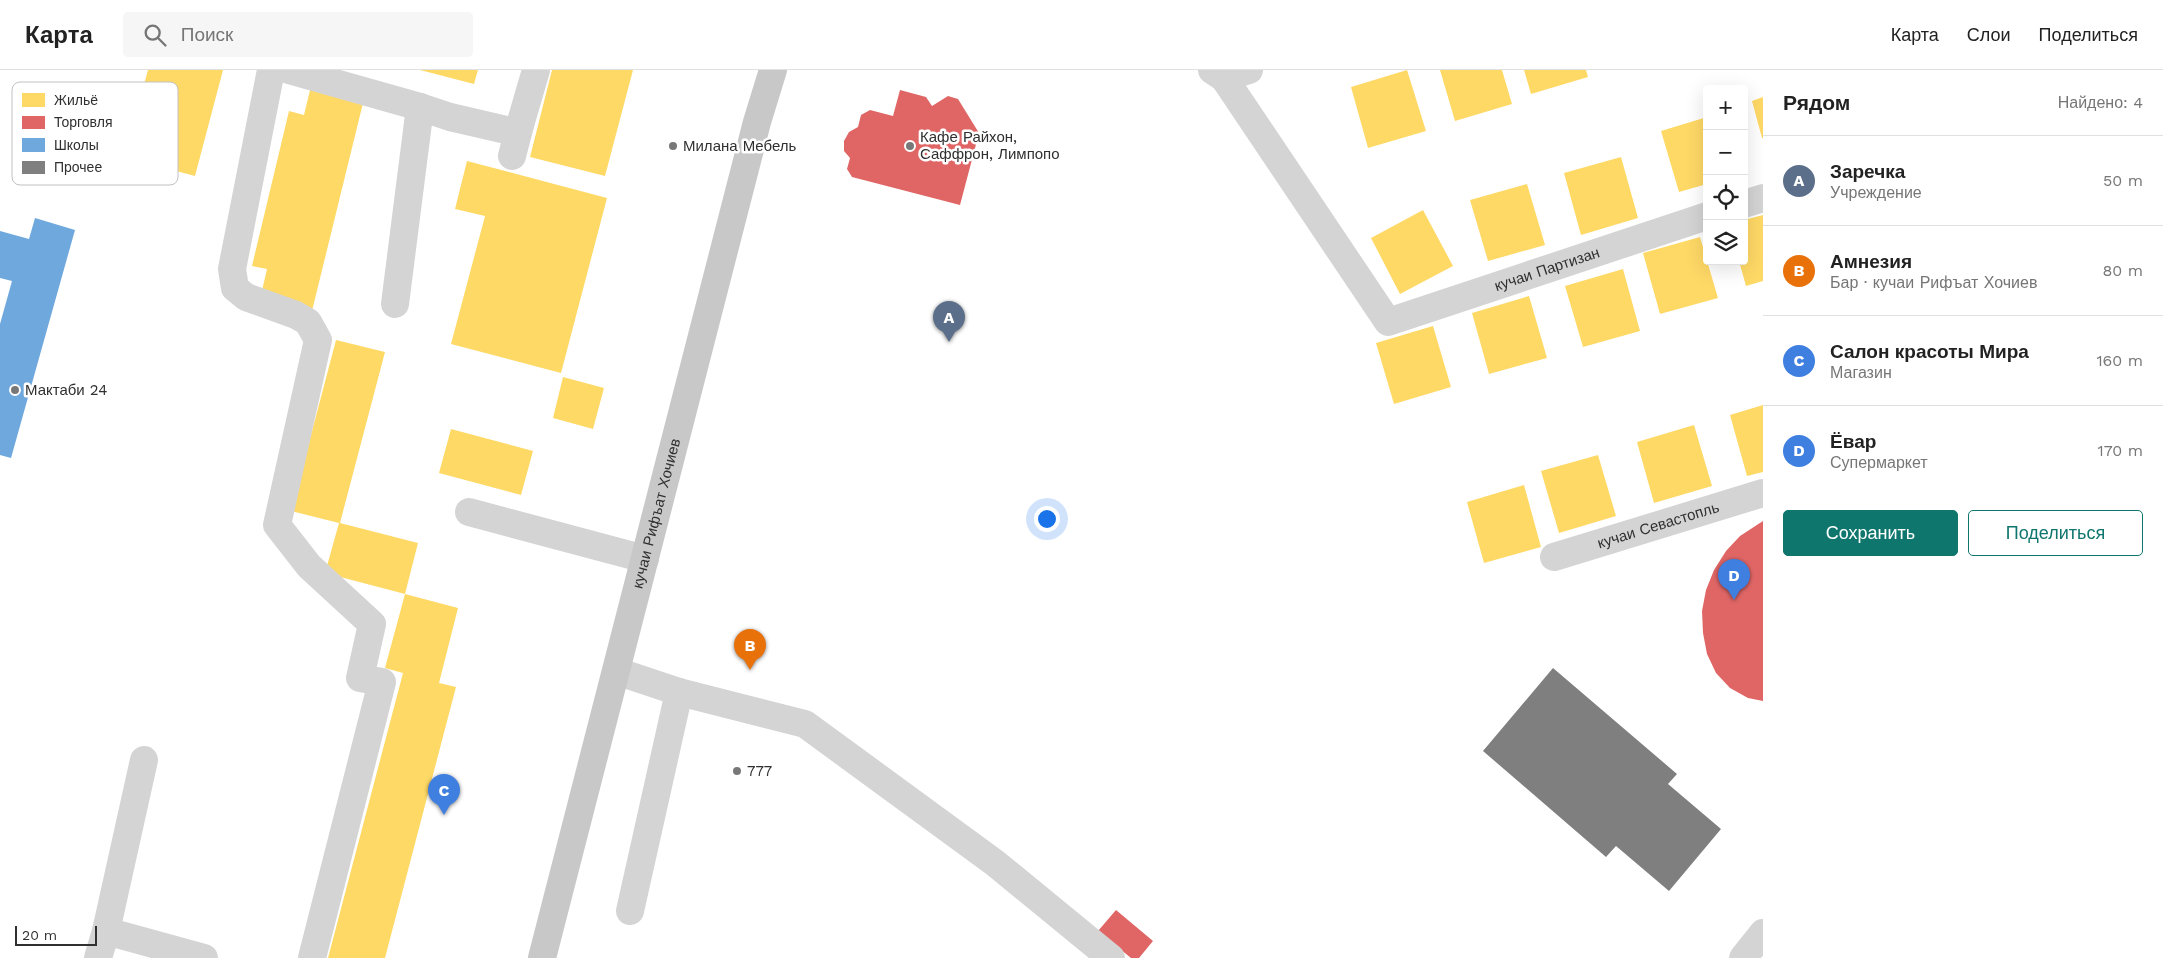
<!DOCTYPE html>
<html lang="ru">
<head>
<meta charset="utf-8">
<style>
  :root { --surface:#fff; --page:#f6f6f6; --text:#222; --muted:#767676; --line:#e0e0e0; --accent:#0f766e }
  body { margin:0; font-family:"Work Sans",sans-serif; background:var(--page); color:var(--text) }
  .controls { position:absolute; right:15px; top:15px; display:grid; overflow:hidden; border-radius:5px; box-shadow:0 5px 20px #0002 }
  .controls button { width:45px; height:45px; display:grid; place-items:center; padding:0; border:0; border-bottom:1px solid var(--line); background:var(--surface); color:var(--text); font:25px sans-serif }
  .scale { position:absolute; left:15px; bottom:12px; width:82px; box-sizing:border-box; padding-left:5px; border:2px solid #303030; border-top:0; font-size:14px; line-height:18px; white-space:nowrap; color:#303030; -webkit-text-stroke:4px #fff; paint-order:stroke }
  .you { position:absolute; left:1046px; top:448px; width:18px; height:18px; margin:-12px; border:4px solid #fff; border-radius:50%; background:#1a73e8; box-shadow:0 0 0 8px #1a73e833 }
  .badge { display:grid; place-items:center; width:32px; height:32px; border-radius:50%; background:var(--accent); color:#fff; font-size:16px; font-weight:700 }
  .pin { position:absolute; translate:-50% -41px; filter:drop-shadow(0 1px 2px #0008) }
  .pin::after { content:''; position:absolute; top:26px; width:18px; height:15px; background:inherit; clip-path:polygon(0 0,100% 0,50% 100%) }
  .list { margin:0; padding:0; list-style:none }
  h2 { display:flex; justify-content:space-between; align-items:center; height:65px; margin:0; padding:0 20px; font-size:21px }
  h2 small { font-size:16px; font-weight:400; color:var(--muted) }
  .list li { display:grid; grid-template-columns:32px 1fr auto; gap:15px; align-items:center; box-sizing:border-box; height:90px; padding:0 20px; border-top:1px solid var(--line) }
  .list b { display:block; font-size:19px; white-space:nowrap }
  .list p { margin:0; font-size:16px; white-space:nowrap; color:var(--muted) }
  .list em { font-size:16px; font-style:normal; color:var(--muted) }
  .actions { display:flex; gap:10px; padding:15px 20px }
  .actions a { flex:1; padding:11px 0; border:1px solid var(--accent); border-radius:5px; text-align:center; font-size:18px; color:var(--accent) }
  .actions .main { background:var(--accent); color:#fff }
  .icon { flex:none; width:28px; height:28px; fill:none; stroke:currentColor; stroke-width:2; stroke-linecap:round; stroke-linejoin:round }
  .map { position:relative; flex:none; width:1763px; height:888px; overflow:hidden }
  header { display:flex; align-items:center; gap:30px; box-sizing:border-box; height:70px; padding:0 25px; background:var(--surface); border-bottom:1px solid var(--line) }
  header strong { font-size:24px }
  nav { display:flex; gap:28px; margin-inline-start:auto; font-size:18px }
  .search { width:350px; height:45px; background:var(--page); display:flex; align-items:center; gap:12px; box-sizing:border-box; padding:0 18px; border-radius:5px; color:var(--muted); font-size:19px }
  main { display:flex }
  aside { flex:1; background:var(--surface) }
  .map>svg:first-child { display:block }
  .homes { fill:#ffd966 }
  .shops { fill:#e06666 }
  .schools { fill:#6fa8dc }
  .building { fill:#7f7f7f }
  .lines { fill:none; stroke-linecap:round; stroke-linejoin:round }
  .minor { stroke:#d4d4d4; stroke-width:28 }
  .major { stroke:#c8c8c8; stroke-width:28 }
  .poi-dot { fill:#787878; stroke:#fff; stroke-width:2 }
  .labels { text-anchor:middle; stroke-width:5; stroke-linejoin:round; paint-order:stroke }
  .poi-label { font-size:15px; fill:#303030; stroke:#fff; text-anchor:start }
  .street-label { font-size:15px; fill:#303030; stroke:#fff }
  .key { fill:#fff; stroke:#c1c1c1; stroke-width:1 }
  .key-label { font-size:14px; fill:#303030 }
</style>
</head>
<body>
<header>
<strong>Карта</strong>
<div class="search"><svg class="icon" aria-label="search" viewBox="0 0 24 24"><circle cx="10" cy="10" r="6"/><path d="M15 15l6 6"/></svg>Поиск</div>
<nav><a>Карта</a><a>Слои</a><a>Поделиться</a></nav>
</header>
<main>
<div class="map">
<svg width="1763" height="888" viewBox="0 0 1763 888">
  <rect width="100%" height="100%" fill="#fff"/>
  <path class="homes" d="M148,0H223L195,106L131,89L139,60L132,58Z
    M420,0H478L474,14Z
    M552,0H633L605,106L530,87Z
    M1407,0L1426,61L1368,78L1351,17Z
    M1440,0H1502L1512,34L1455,51Z
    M1524,0H1586L1588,7L1531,24Z
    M311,16L364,29L312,241L260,229L267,199L252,196L289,41L304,45Z
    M1763,27V68H1762L1752,31Z
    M1707,47V114L1679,122L1661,61Z
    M1621,87L1638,148L1581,165L1564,103Z
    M467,91L607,128L561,303L451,274L485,146L455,139Z
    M1527,114L1545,175L1488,191L1470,130Z
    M1423,140L1453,196L1400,224L1371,168Z
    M1763,145V211L1746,216L1739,191H1744V150Z
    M1700,167L1718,228L1660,244L1643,183Z
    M1623,199L1640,261L1583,277L1565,216Z
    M1529,226L1547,288L1489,304L1472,243Z
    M1433,256L1451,317L1394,334L1376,273Z
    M336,270L385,282L340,453L418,473L405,524L325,503L339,453L291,441Z
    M563,307L604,318L593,359L553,348Z
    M1763,335V402L1747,406L1730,345Z
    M1694,355L1712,416L1654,433L1637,372Z
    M451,359L533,381L521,425L439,403Z
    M1598,385L1616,446L1559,463L1541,401Z
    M1524,415L1541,477L1484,493L1467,432Z
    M405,524L458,538L439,613L456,617L385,888H328L403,603L385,598Z"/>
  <path class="shops" d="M900,20L926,27L932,36L948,26L958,29L979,63L960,135L852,107L847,99L850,88L844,81V71L849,62L858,57L861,45L870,40L893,46Z
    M1763,451V631L1748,628L1730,618L1716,603L1707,584L1703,563L1702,541L1706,520L1714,500L1726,481L1740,466Z
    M1116,840L1153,871L1139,888H1131L1098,861Z"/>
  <path class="schools" d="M35,148L75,160L11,388L0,385V254L12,211L0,208V161L29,169Z"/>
  <path class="building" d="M1553,598L1677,704L1668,714L1721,759L1669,821L1616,776L1606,787L1483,681Z"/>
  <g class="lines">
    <g class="minor">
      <path d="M271,0L232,199L235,218L246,227L296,245L308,252L318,270L277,455L309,496L372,554L360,608L382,612L312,888"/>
      <path d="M289,0L420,37"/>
      <path id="s1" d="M1212,0L1224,8L1388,252L1707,146"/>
      <path d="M1224,8L1249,0"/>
      <path d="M512,86L520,55"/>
      <path d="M1744,134L1763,128"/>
      <path d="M395,234L420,37L450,47L511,61L520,55L536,0"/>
      <path d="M469,442L645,489"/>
      <path id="s2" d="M1554,487L1763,423"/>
      <path d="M616,601L679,622L805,654L995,793L1111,888"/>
      <path d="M144,690L106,861L204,888"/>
      <path d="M630,841L679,622"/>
      <path d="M98,888L106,861"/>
      <path d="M1743,888L1763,863"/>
    </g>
    <path class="major" id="s3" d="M542,888L757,52L773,0"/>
  </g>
  <g class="poi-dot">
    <circle cx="673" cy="76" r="5"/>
    <circle cx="910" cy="76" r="5"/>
    <circle cx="15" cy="320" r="5"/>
    <circle cx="737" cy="701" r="5"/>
  </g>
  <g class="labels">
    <g class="poi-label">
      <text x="920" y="72">Кафе Райхон,<tspan x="920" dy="17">Саффрон, Лимпопо</tspan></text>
      <text x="683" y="81">Милана Мебель</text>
      <text x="25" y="325">Мактаби 24</text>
      <text x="747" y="706">777</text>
    </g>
    <g class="street-label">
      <text dy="5" stroke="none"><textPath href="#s1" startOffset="476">кучаи Партизан</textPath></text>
      <text dy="5" stroke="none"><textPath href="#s3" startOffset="459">кучаи Рифъат Хочиев</textPath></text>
      <text dy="5" stroke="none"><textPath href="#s2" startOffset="109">кучаи Севастопль</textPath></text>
    </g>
  </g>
  <rect x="12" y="12" width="166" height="103" rx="8" class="key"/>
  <rect x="22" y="23" width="23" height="14" fill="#ffd966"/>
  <rect x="22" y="46" width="23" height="13" fill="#e06666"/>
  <rect x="22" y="68" width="23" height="14" fill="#6fa8dc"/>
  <rect x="22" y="91" width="23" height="13" fill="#7f7f7f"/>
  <g class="key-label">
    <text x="54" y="35">Жильё</text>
    <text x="54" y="57">Торговля</text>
    <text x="54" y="80">Школы</text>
    <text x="54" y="102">Прочее</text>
  </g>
</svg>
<div class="controls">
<button>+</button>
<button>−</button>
<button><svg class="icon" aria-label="locate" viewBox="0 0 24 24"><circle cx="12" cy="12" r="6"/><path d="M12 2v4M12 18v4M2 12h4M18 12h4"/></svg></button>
<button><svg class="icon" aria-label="layers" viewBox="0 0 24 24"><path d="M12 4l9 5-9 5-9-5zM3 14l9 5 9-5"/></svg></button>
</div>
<div class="scale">20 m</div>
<div class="you"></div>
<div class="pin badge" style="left:949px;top:272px;background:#5c6f8a">A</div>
<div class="pin badge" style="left:750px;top:600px;background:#e8710a">B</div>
<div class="pin badge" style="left:444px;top:745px;background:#3f7fe0">C</div>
<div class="pin badge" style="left:1734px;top:530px;background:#3f7fe0">D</div>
</div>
<aside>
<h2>Рядом<small>Найдено: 4</small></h2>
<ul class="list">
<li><span class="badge" style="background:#5c6f8a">A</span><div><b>Заречка</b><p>Учреждение</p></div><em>50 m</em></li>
<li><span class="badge" style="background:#e8710a">B</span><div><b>Амнезия</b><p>Бар · кучаи Рифъат Хочиев</p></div><em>80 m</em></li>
<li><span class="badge" style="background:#3f7fe0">C</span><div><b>Салон красоты Мира</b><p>Магазин</p></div><em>160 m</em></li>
<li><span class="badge" style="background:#3f7fe0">D</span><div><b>Ёвар</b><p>Супермаркет</p></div><em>170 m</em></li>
</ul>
<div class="actions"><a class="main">Сохранить</a><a>Поделиться</a></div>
</aside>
</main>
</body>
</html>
